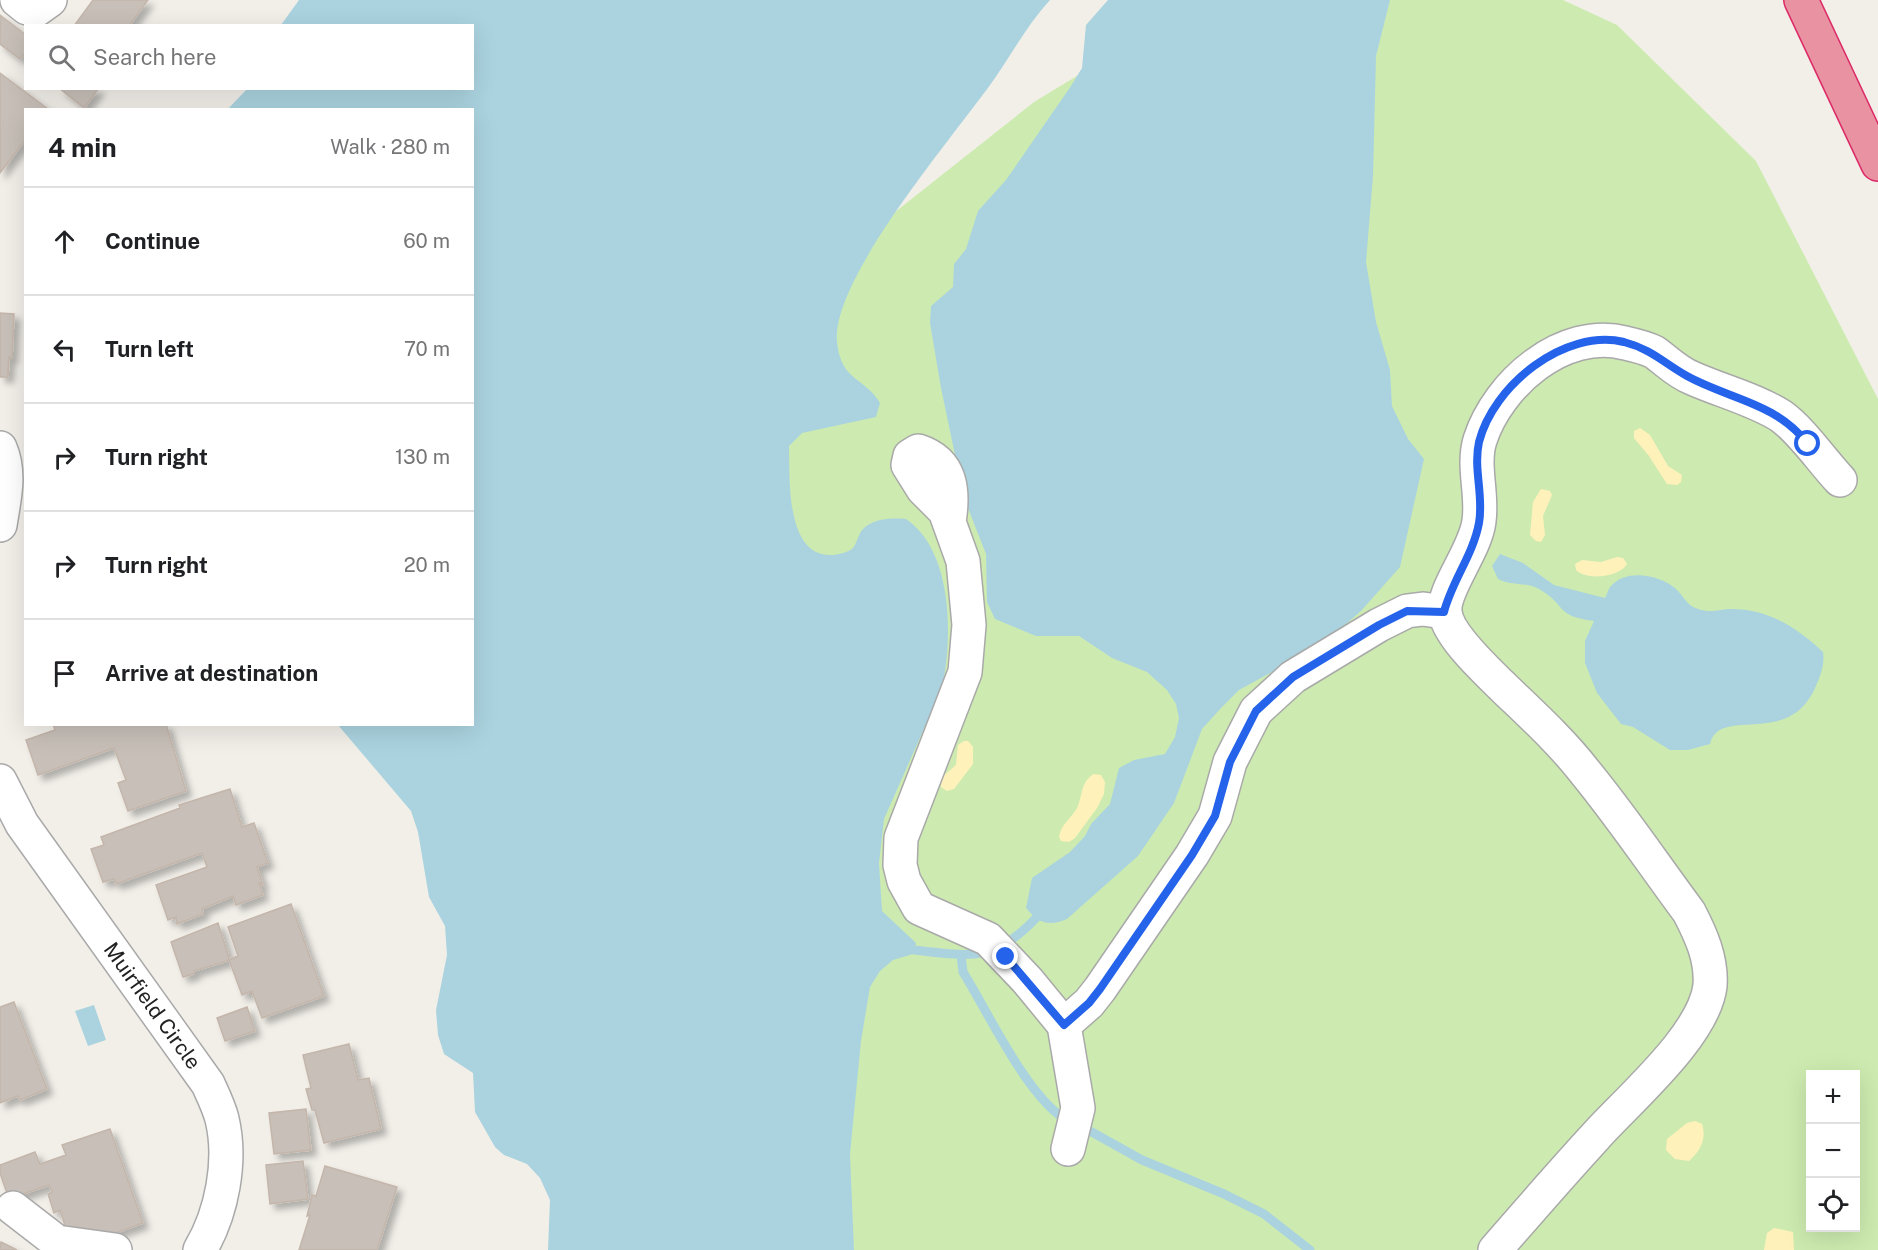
<!DOCTYPE html>
<html lang="en">
<head>
<meta charset="utf-8">
<style>
  :root { --surface:#fff; --page:#f2f2f2; --text:#202124; --muted:#757577; --line:#e0e0e0 }
  body { margin:0; font-family:"Public Sans",sans-serif; background:var(--page); color:var(--text) }
  .controls { position:absolute; right:18px; bottom:18px; display:grid; overflow:hidden; border-radius:0px; box-shadow:0 6px 24px #0002 }
  .controls button { width:54px; height:54px; display:grid; place-items:center; padding:0; border:0; border-bottom:2px solid var(--line); background:var(--surface); color:var(--text); font:30px sans-serif }
  .stop { position:absolute; width:18px; height:18px; margin:-14px; border:4px solid #2563eb; border-radius:50%; background:#fff }
  .stop.end { background:#2563eb; border-color:#fff; box-shadow:0 2px 6px #0008 }
  .list { margin:0; padding:0; list-style:none }
  h2 { display:flex; justify-content:space-between; align-items:center; height:78px; margin:0; padding:0 24px; font-size:26px }
  h2 small { font-size:20px; font-weight:400; color:var(--muted) }
  .list li { display:grid; grid-template-columns:39px 1fr auto; gap:18px; align-items:center; box-sizing:border-box; height:108px; padding:0 24px; border-top:2px solid var(--line) }
  .list b { display:block; font-size:22px; white-space:nowrap }
  .list em { font-size:20px; font-style:normal; color:var(--muted) }
  .icon { flex:none; width:33px; height:33px; fill:none; stroke:currentColor; stroke-width:2; stroke-linecap:round; stroke-linejoin:round }
  .map { position:relative; flex:none; width:1878px; height:1250px; overflow:hidden }
  .search { position:absolute; background:var(--surface); box-shadow:0 6px 24px #0002; left:24px; top:24px; width:450px; height:66px; display:flex; align-items:center; gap:15px; box-sizing:border-box; padding:0 21px; border-radius:0px; color:var(--muted); font-size:22px }
  .panel { position:absolute; background:var(--surface); box-shadow:0 6px 24px #0002; left:24px; top:108px; width:450px; height:618px; border-radius:0px }
  .map>svg:first-child { display:block }
  .grass { fill:#cdebb0; fill-rule:evenodd }
  .sand { fill:#fff1ba }
  .water { fill:#aad3df }
  .lines { fill:none; stroke-linecap:round; stroke-linejoin:round }
  .stream { stroke:#aad3df; stroke-width:9 }
  .building { fill:#c7bfb8; stroke:#c4b6ab; stroke-width:1.5; filter:url(#shadow) }
  .minor-casing { stroke:#a9a9a9; stroke-width:36 }
  .highway-casing { stroke:#dc2a67; stroke-width:36 }
  .minor { stroke:#fff; stroke-width:33 }
  .highway { stroke:#e892a2; stroke-width:33 }
  .route { stroke:#2563eb; stroke-width:8 }
  .labels { text-anchor:middle; stroke-width:4.5; stroke-linejoin:round; paint-order:stroke }
  .street-label { font-size:21px; fill:#222; stroke:#fff }
</style>
</head>
<body>
<div class="map">
<svg width="1878" height="1250" viewBox="0 0 1878 1250">
  <defs>
    <filter id="shadow"><feDropShadow dx="5.5" dy="5.5" stdDeviation="3" flood-color="#0004"/></filter>
  </defs>
  <rect width="100%" height="100%" fill="#f2efe9"/>
  <path class="grass" d="M1306,0H1563L1617,25L1756,161L1878,399V1250H564L775,307L1034,102L1113,54ZM1810,1074H1856V1228H1810Z"/>
  <path class="sand" d="M1640,428L1650,435L1668,466L1682,475L1681,482L1677,485L1667,484L1649,456L1634,438V431Z
    M1541,489L1550,491L1552,495L1543,516L1545,535L1541,542L1536,541L1530,535L1533,502Z
    M1617,557L1623,558L1627,564C1620,577 1587,581 1576,570L1575,564L1582,560L1601,562Z
    M964,741H968L973,747V764L954,789L947,791L941,787V778L956,765L958,745Z
    M1094,774L1101,775L1105,782L1104,794L1097,808L1075,838L1069,842L1061,841L1059,837C1061,824 1071,819 1077,808C1083,796 1080,782 1094,774Z
    M1695,1121L1702,1124C1707,1139 1700,1151 1689,1161L1675,1159L1666,1150L1667,1139L1687,1123Z
    M1774,1228L1793,1232L1794,1250H1764L1767,1233Z"/>
  <path class="water" d="M299,0H1050C1028,24 1013,52 995,78C956,134 831,278 837,342C841,382 865,377 880,403L876,417L802,433L789,446C790,476 785,555 830,555C836,555 846,553 852,549C857,544 858,534 863,529C874,518 892,518 906,519C953,551 953,637 942,688L884,819L879,863L882,911L916,943L913,954L893,960L880,971L870,987L861,1041L850,1154L854,1250H548L550,1200L540,1178L527,1164L504,1155L495,1147L475,1112L473,1073L444,1054L438,1035L436,1010L447,955L445,926L429,897L418,832L411,811L338,725L472,724V110H227L247,89L472,88V26L281,25Z
    M1108,0H1390L1376,56L1373,176L1366,262L1376,322L1390,370L1392,406L1408,439L1424,459L1400,567L1361,611L1322,645L1239,690L1222,707L1202,729L1174,803L1138,856L1067,919C1049,927 1038,923 1026,908L1032,878L1070,852L1085,836L1091,824L1110,804L1119,768L1134,760L1165,754L1175,737L1179,718L1176,704L1167,690L1147,672L1112,658L1079,636H1036L995,619L987,602L986,554L964,498L941,388L930,323L931,306L953,287L954,264L966,249L978,211L1006,180L1071,86L1082,68L1086,25Z
    M1500,554L1523,563L1554,585L1605,598C1607,595 1608,589 1611,586C1626,568 1660,575 1675,588C1683,595 1687,606 1698,609C1710,613 1718,610 1729,609C1766,608 1797,627 1823,652C1825,665 1820,677 1815,688C1788,749 1719,705 1710,744L1688,750H1670L1633,727L1621,724L1597,693L1585,663V641L1594,621C1554,616 1567,605 1539,589C1527,582 1511,586 1498,579L1492,566Z
    M94,1005L106,1040L88,1046L75,1011Z"/>
  <g class="lines">
    <path class="stream" d="M914,950C970,956 994,963 1036,918
      M961,955L963,972C988,1012 1028,1099 1068,1121
      M1081,1126L1142,1160L1224,1194L1264,1214L1310,1250"/>
  </g>
  <path class="building" d="M93,0H148L129,26H74Z
    M0,15L26,35V52L20,59L0,44Z
    M0,73L48,109L26,110V139L0,173Z
    M59,88H99L84,108Z
    M0,313L14,314L12,358L9,357L8,377H0Z
    M53,724H166L186,791L128,811L118,783L126,780L114,748L38,775L26,740L55,730Z
    M230,789L242,827L254,823L268,863L257,867L263,885L259,883L263,895L236,905L233,896L202,909L203,914L177,924L176,917L168,920L156,885L207,867L202,853L116,884L114,879L103,882L91,849L104,845L101,837L180,808L179,805Z
    M291,904L324,996L262,1018L252,991L242,995L229,960L238,956L228,927Z
    M218,923L229,958L228,961L194,971V974L183,977L171,942Z
    M14,1002L47,1089L20,1100L18,1096L0,1103V1007Z
    M247,1007L255,1031L225,1041L217,1018Z
    M349,1044L358,1080L369,1078L381,1129L324,1143L315,1110H312L306,1089L311,1088L303,1055Z
    M306,1109L311,1150L274,1154L269,1113Z
    M110,1129L143,1223L110,1235L109,1232L95,1237L93,1230L69,1238L60,1210L54,1213L48,1194L52,1192L49,1185L9,1199L0,1173V1165L35,1152L40,1164L66,1155L62,1145Z
    M303,1161L308,1199L270,1204L266,1165Z
    M325,1166L397,1187L377,1250H299L310,1215L307,1216L312,1195L316,1196Z
    M1,1242L17,1250H0Z"/>
  <g class="lines">
    <defs>
      <g id="minor">
        <path d="M17,0L27,8L36,10L50,0"/>
        <path d="M0,448C11,473 4,499 0,525"/>
        <path d="M949,522C954,491 952,462 918,451L910,456L908,465L923,489L945,511L963,561L969,625L965,672L901,838L900,865L904,881L919,908L988,939L1027,980L1064,1025L1078,1108L1068,1149"/>
        <path id="s1" d="M0,781L22,824L208,1084C213,1095 219,1107 222,1119C232,1161 222,1213 200,1250"/>
        <path d="M1064,1025L1089,1003L1100,989L1192,855L1215,816L1230,762L1256,711L1293,677L1379,625L1407,611L1423,609L1444,612"/>
        <path d="M13,1208L57,1242L115,1250"/>
        <path d="M1495,1250C1528,1212 1561,1174 1595,1137C1628,1100 1704,1036 1710,986C1712,959 1701,935 1689,912C1654,865 1622,817 1585,772C1561,741 1531,714 1503,687C1488,672 1446,634 1445,611C1443,589 1476,549 1479,521C1483,494 1472,466 1480,440C1498,384 1563,327 1625,343C1634,345 1646,348 1654,352C1667,361 1677,372 1692,378C1721,391 1754,399 1781,416C1802,431 1822,461 1840,480"/>
      </g>
      <path id="highway" d="M1801,0L1878,164"/>
    </defs>
    <use href="#minor" class="minor-casing"/>
    <use href="#highway" class="highway-casing"/>
    <use href="#minor" class="minor"/>
    <use href="#highway" class="highway"/>
  </g>
  <g class="lines">
    <path class="route" d="M1006,957L1064,1025L1089,1003L1100,989L1192,855L1215,816L1230,762L1256,711L1293,677L1379,625L1407,611L1444,612C1452,581 1473,555 1479,523C1484,496 1473,469 1479,442C1493,386 1564,328 1624,342C1651,349 1664,363 1687,376C1731,400 1775,402 1808,444"/>
  </g>
  <g class="labels">
    <g class="street-label">
      <text dy="7" stroke="none"><textPath href="#s1" startOffset="272">Muirfield Circle</textPath></text>
    </g>
  </g>
</svg>
<div class="controls">
<button>+</button>
<button>−</button>
<button><svg class="icon" aria-label="locate" viewBox="0 0 24 24"><circle cx="12" cy="12" r="6"/><path d="M12 2v4M12 18v4M2 12h4M18 12h4"/></svg></button>
</div>
<div class="stop" style="left:1808px;top:444px"></div>
<div class="stop end" style="left:1006px;top:957px"></div>
<div class="search"><svg class="icon" aria-label="search" viewBox="0 0 24 24"><circle cx="10" cy="10" r="6"/><path d="M15 15l6 6"/></svg>Search here</div>
<section class="panel">
<h2>4 min<small>Walk · 280 m</small></h2>
<ul class="list">
<li><svg class="icon" aria-label="ahead" viewBox="0 0 24 24"><path d="M12 20V5M6 11l6-6 6 6"/></svg><div><b>Continue</b></div><em>60 m</em></li>
<li><svg class="icon" aria-label="left" viewBox="0 0 24 24"><path d="M17 20v-9H6M10 6l-5 5 5 5"/></svg><div><b>Turn left</b></div><em>70 m</em></li>
<li><svg class="icon" aria-label="right" viewBox="0 0 24 24"><path d="M7 20v-9h11M14 6l5 5-5 5"/></svg><div><b>Turn right</b></div><em>130 m</em></li>
<li><svg class="icon" aria-label="right" viewBox="0 0 24 24"><path d="M7 20v-9h11M14 6l5 5-5 5"/></svg><div><b>Turn right</b></div><em>20 m</em></li>
<li><svg class="icon" aria-label="arrive" viewBox="0 0 24 24"><path d="M6 21V4h12l-3 4 3 4H6"/></svg><div><b>Arrive at destination</b></div></li>
</ul>
</section>
</div>
</body>
</html>
